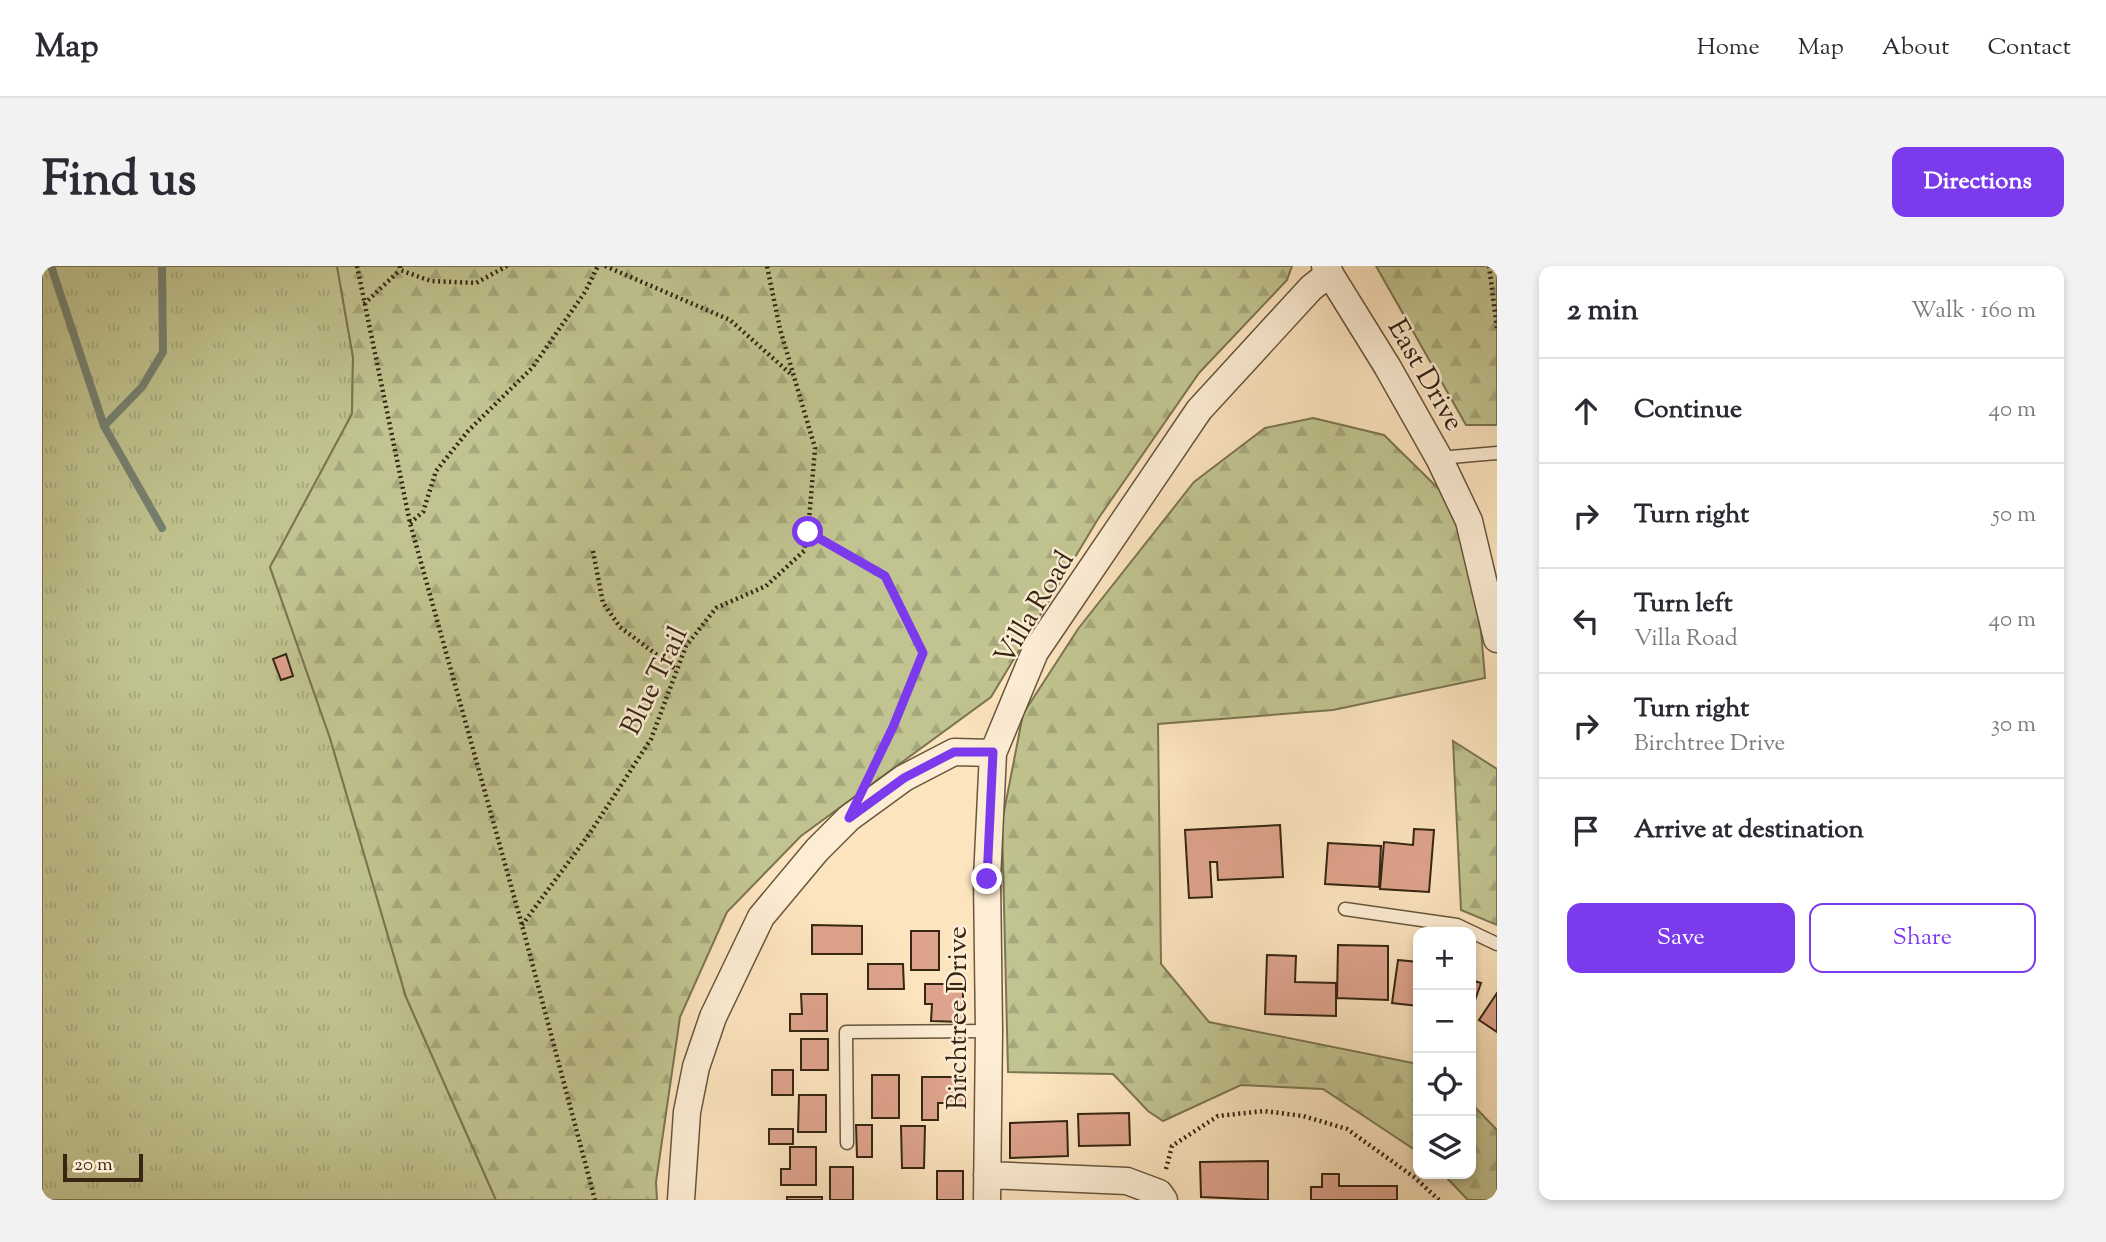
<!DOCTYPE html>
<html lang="en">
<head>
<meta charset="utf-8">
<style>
  :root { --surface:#fff; --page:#f2f2f3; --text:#2b2b33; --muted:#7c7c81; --line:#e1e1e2; --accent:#7c3aed }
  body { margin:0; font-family:"Sorts Mill Goudy",serif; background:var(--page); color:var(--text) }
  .controls { position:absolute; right:21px; bottom:21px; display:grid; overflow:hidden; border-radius:14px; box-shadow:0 4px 10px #0003 }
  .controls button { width:63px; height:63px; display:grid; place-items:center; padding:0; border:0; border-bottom:2px solid var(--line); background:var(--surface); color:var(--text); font:35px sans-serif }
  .scale { position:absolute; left:21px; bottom:18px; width:80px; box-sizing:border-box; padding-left:7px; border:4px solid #362612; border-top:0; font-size:19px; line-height:24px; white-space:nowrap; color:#362612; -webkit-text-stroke:5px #fdedd5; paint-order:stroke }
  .stop { position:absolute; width:21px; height:21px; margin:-16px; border:5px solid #7c3aed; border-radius:50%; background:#fff }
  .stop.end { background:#7c3aed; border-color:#fff; box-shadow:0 2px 7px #0008 }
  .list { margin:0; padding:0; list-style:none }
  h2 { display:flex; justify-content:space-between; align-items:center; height:91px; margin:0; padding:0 28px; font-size:30px }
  h2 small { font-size:23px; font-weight:400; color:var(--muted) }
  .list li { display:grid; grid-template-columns:46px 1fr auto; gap:21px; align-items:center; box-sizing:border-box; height:105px; padding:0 28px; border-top:2px solid var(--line) }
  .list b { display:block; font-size:26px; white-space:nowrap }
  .list p { margin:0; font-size:23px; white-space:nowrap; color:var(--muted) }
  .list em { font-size:23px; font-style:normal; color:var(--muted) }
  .actions { display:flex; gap:14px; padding:21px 28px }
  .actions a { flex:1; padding:16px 0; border:2px solid var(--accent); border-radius:14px; text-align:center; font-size:24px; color:var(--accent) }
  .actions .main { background:var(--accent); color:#fff }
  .icon { flex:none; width:38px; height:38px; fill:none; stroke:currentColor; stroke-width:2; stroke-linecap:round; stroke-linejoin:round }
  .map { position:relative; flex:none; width:1455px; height:934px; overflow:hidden; border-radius:14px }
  header { display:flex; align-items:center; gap:42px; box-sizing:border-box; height:98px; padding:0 35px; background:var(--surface); border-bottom:2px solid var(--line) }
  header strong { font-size:33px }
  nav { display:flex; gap:38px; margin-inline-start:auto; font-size:24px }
  .intro { display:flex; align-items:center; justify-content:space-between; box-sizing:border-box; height:168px; padding:0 42px }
  h1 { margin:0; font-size:49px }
  .button { padding:18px 32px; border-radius:14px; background:var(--accent); color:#fff; font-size:24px; font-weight:700 }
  main { display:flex; gap:42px; padding:0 42px }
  aside { flex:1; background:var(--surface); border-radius:14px; box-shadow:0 4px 10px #0003 }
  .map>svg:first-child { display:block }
  .grass { fill:url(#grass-tufts); stroke:#7c7551; stroke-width:2 }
  .forest { fill:url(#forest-firs); stroke:#7c7551; stroke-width:2 }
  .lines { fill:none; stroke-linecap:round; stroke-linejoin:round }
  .stream { stroke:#758271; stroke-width:8 }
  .building { fill:#dea38c; stroke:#362612; stroke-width:2 }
  .lane-casing { stroke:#68563d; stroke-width:15 }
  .street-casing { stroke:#68563d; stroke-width:29 }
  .path { stroke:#362612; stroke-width:4.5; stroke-dasharray:2 3.5; stroke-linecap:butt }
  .lane { stroke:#fdedd5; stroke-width:12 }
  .street { stroke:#fdedd5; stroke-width:26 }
  .route { stroke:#7c3aed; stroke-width:9 }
  .labels { text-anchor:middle; stroke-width:5; stroke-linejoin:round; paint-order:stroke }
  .street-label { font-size:28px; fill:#362612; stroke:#fdedd5 }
</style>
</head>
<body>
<header>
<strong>Map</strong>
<nav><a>Home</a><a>Map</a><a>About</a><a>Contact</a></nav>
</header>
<div class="intro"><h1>Find us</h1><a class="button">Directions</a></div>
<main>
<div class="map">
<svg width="1455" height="934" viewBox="0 0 1455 934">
  <defs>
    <pattern id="grass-tufts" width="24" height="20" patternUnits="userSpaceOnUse" patternTransform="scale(1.75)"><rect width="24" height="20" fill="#c1c490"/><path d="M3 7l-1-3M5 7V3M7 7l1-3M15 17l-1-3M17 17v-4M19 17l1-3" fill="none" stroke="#a6a87b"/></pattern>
    <pattern id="forest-firs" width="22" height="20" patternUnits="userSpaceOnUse" patternTransform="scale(1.75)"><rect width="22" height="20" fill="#c1c490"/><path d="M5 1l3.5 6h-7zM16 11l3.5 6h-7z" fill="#a6a87b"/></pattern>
  </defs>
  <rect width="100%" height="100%" fill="#fce4be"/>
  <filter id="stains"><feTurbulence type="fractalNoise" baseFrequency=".00286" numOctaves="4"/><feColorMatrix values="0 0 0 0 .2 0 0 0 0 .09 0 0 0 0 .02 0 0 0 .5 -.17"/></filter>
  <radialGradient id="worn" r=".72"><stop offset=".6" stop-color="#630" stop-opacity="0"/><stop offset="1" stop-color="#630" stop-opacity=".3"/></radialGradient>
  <path class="grass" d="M0,0H295L311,91L310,148L228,301L288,472L364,731L454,934H0Z"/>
  <path class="forest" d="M295,0H1250L1245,14L1157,107L1056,253L949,431L759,570L685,646L638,751L614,916L615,934H454L364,731L288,472L228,301L310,148L311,91Z
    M1334,0H1455V159H1424Z
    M1271,152L1342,169L1407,233L1423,290L1439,365L1443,412L1291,444L1116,458L1119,698L1167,756L1376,798V886L1281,823L1199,819L1121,855L1106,845L1071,808L966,806L960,556L981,448L1036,363L1152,216L1223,162Z
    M1411,475L1455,503V659L1419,644Z
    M1429,837L1455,864V934H1426L1401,908H1429Z"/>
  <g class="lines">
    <path class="stream" d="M9,0L62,160L120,262
      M62,160L100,121L121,86L120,0"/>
  </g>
  <path class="building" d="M244,388L251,410L239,414L231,393Z
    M1238,559L1241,611L1176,614L1175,596H1168L1170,631L1147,632L1143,564Z
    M1372,563L1392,564L1387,626L1338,623L1342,576L1371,579Z
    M1286,577L1339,580L1337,621L1283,618Z
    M770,659L820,660V688H770Z
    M869,665H897V704H869Z
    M1296,679L1346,680V734L1295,732Z
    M1225,689L1254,690L1253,716L1294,717V750L1223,748Z
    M1356,694L1376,696V740L1350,737Z
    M826,698H861L862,723H826Z
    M1429,714L1439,717L1429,746Z
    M883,718H921V756L889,755L890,738H883Z
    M1455,727V766L1437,754Z
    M759,728H785V765H748V748H760Z
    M759,773H786V804H759Z
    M730,804H751V829H730Z
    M830,809H857V852H830Z
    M880,811H923V837H896V854H880Z
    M757,829H784V866H756Z
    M1087,847L1088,879L1037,880L1036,848Z
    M1025,855L1026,890L968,892V857Z
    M814,859H830V891H815Z
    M859,860H883L882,902H860Z
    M727,863H751V878H727Z
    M748,881H774V919H739V903H748Z
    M1226,895V934L1159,931L1158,896Z
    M788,901H811V934H788Z
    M895,905H921V934H895Z
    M1280,908H1297V920H1355V934H1269V921H1280Z
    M745,931H780V934H745Z"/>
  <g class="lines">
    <defs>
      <path id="lane" d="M1397,192L1455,187
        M1303,643L1415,659L1455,678
        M805,877L804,766L947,765"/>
      <path id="street" d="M1283,0L1345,100L1397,192L1427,255L1455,373
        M945,909L1085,915L1117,927L1122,934
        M639,934L645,846L654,801L671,751L719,651L775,584L807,552L862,512L912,486L951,487L993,386L1157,144L1269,22L1288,7
        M945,934L947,765L945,613L951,487"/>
    </defs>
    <use href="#lane" class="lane-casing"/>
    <use href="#street" class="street-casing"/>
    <path class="path" d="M315,0L368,257L480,659L553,934
      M358,0V4L389,15L434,17L465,0
      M563,0L688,54L751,110
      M1447,0L1455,62
      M322,38L358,4
      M368,257L381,246L394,205L426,165L490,102L543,26L556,0
      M766,266L843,310L881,387L851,461L832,501
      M551,285L561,337L578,361L635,404
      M480,659L548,567L609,473L644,380L674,342L724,320L762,285L766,266L773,182L738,63L725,0
      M1124,903L1130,880L1176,850L1222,845L1261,850L1305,863L1372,911L1397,934"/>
    <use href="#lane" class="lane"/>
    <use href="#street" class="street"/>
  </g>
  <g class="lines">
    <path class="route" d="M766,266L843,310L881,387L851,461L807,552L862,512L912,486H951L945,613"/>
  </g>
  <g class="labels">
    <g class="street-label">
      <text transform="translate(1385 108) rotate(60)" y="10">East Drive</text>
      <text transform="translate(991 341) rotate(-59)" y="10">Villa Road</text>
      <text transform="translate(611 414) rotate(-64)" y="10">Blue Trail</text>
      <text transform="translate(914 752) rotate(-90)" y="10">Birchtree Drive</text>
    </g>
  </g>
  <rect width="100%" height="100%" filter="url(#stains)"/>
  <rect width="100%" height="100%" fill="url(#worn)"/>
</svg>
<div class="controls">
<button>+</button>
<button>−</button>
<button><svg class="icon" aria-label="locate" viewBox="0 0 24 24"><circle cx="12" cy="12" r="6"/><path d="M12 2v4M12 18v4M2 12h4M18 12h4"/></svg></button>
<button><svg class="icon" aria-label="layers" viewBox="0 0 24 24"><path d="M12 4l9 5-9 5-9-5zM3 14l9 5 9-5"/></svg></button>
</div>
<div class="scale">20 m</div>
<div class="stop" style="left:766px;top:266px"></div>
<div class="stop end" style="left:945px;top:613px"></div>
</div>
<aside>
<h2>2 min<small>Walk · 160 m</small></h2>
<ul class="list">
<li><svg class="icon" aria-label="ahead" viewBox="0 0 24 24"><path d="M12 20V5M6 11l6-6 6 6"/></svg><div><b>Continue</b></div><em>40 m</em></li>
<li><svg class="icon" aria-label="right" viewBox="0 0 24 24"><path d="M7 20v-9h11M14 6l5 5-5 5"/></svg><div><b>Turn right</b></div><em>50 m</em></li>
<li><svg class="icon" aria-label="left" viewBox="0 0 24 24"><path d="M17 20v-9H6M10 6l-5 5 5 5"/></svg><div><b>Turn left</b><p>Villa Road</p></div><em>40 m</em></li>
<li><svg class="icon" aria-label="right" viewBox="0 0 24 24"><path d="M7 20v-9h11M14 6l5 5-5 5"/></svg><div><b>Turn right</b><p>Birchtree Drive</p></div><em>30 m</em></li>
<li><svg class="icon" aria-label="arrive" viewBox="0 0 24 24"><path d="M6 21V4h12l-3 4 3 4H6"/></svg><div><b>Arrive at destination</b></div></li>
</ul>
<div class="actions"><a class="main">Save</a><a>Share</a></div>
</aside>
</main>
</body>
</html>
